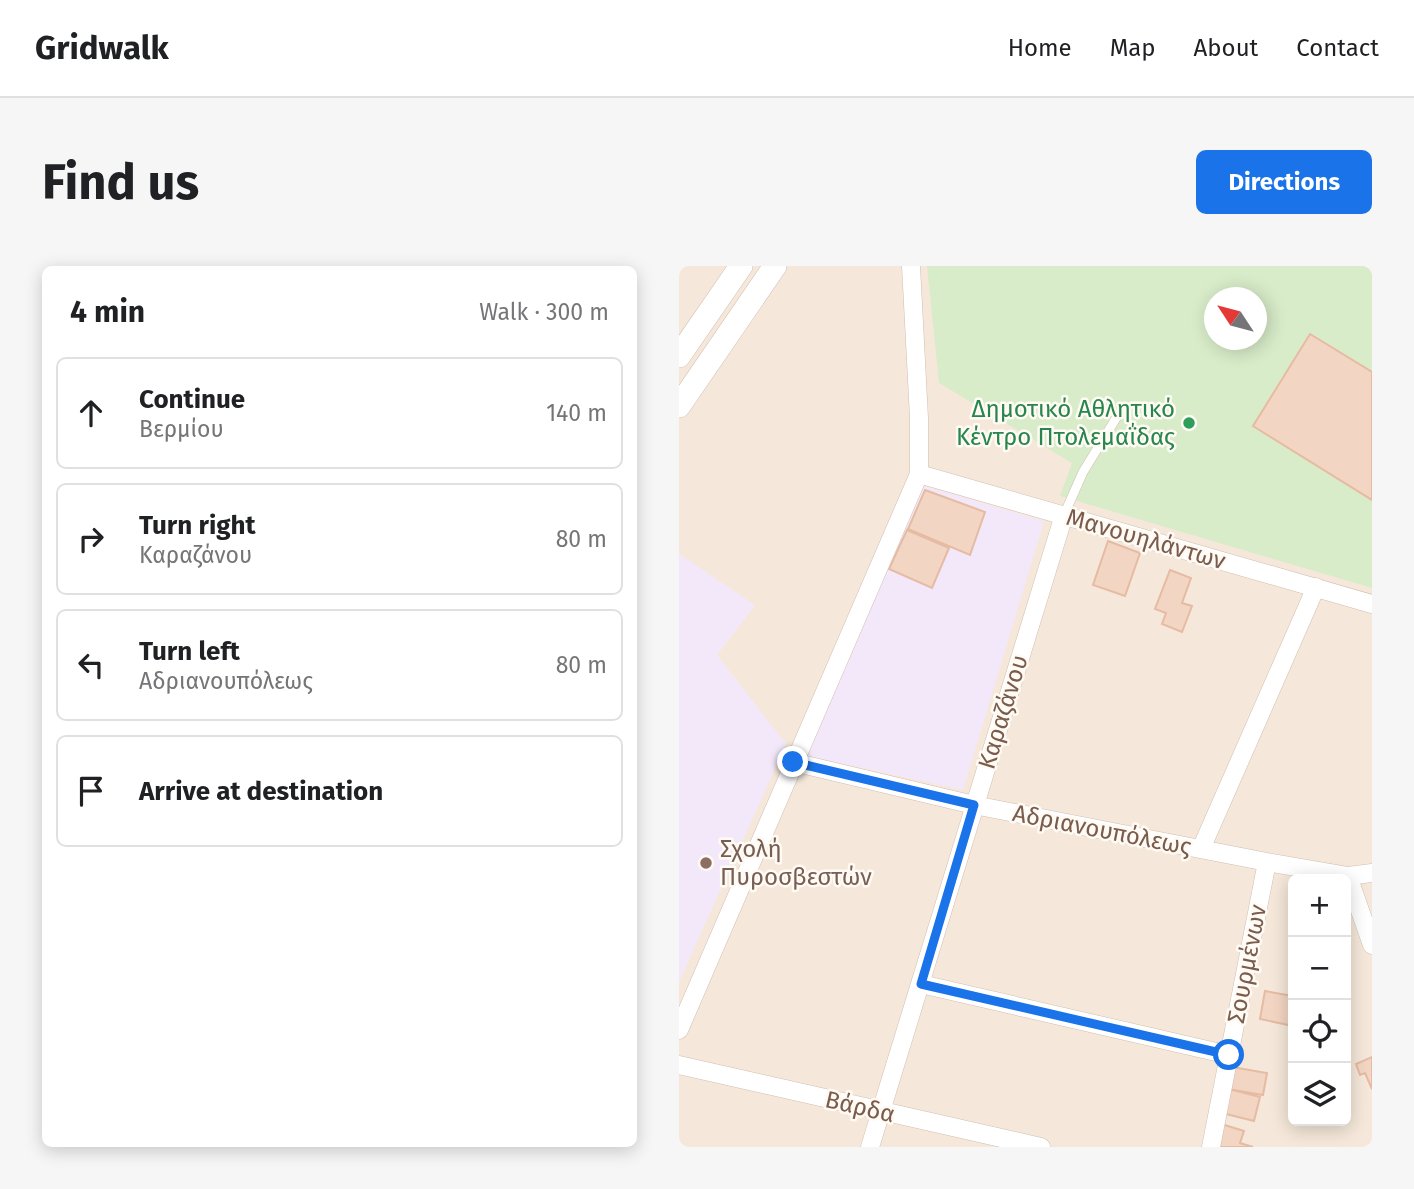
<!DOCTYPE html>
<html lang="en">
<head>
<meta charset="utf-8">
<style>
  :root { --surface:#fff; --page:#f6f6f6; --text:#202124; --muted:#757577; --line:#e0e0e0; --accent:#1a73e8 }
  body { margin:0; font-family:"Fira Sans",sans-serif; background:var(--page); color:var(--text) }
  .controls { position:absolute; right:21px; bottom:21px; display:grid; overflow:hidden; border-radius:10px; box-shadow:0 4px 18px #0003 }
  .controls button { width:63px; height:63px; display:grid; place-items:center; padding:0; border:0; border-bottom:2px solid var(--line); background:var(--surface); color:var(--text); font:35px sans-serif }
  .compass { position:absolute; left:525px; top:21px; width:63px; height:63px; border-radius:50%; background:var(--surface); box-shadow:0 4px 18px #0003; rotate:306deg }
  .stop { position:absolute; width:21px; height:21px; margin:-16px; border:5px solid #1a73e8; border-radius:50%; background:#fff }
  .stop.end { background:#1a73e8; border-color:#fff; box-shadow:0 2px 7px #0008 }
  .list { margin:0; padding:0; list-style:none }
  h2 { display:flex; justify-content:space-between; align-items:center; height:91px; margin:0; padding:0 28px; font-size:30px }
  h2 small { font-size:23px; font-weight:400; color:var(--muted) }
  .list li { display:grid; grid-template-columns:46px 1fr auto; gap:21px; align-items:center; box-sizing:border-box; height:112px; margin:0 14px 14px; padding:0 14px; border:2px solid var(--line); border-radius:10px }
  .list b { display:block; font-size:26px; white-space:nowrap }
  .list p { margin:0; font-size:23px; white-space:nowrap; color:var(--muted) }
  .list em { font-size:23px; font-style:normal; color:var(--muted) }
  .icon { flex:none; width:38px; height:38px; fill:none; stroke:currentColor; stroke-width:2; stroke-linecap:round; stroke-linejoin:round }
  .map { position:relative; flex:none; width:693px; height:881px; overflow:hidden; border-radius:10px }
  header { display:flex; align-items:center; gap:42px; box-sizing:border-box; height:98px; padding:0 35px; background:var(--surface); border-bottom:2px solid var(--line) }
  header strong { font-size:33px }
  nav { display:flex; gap:38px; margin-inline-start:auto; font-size:24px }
  .intro { display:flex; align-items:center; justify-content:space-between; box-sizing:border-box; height:168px; padding:0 42px }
  h1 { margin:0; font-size:49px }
  .button { padding:18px 32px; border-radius:10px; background:var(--accent); color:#fff; font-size:24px; font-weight:700 }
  main { display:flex; gap:42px; padding:0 42px }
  aside { flex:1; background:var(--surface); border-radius:10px; box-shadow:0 4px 18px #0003 }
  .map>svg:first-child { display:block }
  .residential { fill:#f5e8da; fill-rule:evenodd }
  .education { fill:#f3e8fa }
  .green { fill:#d8ecc9; fill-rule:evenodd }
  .building { fill:#f3d5c3; stroke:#e6bba3; stroke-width:2 }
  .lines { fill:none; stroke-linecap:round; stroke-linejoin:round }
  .service-casing { stroke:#d1beb0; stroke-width:10 }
  .minor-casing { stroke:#d1beb0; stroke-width:19 }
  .tertiary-casing { stroke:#d1beb0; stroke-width:24 }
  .service { stroke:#fff; stroke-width:9 }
  .minor { stroke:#fff; stroke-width:18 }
  .tertiary { stroke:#fff; stroke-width:23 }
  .route { stroke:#1a73e8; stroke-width:9 }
  .leisure-dot { fill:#2e9e5b; stroke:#fffaf3; stroke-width:2.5 }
  .education-dot { fill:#8d6e63; stroke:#fffaf3; stroke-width:2.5 }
  .labels { text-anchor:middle; stroke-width:5; stroke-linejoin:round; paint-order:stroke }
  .leisure-label { font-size:24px; fill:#27864d; stroke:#fffaf3; text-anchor:end }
  .street-label { font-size:24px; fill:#7a5c4d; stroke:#fffaf3 }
  .education-label { font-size:24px; fill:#785e54; stroke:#fffaf3; text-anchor:start }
</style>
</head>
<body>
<header>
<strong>Gridwalk</strong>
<nav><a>Home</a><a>Map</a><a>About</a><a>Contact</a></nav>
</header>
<div class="intro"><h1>Find us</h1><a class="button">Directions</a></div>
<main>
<aside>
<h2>4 min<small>Walk · 300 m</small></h2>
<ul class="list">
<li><svg class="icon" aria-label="ahead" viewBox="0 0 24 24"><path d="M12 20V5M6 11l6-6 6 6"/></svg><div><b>Continue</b><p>Βερμίου</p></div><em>140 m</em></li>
<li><svg class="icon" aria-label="right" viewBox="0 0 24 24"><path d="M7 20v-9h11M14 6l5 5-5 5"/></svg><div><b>Turn right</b><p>Καραζάνου</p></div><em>80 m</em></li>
<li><svg class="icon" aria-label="left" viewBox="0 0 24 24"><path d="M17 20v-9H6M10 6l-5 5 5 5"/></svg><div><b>Turn left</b><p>Αδριανουπόλεως</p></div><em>80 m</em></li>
<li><svg class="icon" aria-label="arrive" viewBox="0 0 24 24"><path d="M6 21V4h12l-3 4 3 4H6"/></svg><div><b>Arrive at destination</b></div></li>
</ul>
</aside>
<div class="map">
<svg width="693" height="881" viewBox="0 0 693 881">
  <rect width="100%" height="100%" fill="#fdf6ec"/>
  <path class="residential" d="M0,0H693V881H0ZM536,32H578V74H536ZM614,613H667V855H614Z"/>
  <path class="education" d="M236,217L365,255L284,524L124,489Z
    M0,288L76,339L38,389L107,478L0,716Z"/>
  <path class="green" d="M248,0H693V322L381,230L393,197L260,117ZM536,32H578V74H536Z"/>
  <path class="building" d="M631,68L693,106V234L574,160Z
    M246,224L306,246L291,289L229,263Z
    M228,264L270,282L253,322L210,303Z
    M429,275L461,287L446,330L414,319Z
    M491,304L512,312L503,337L513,340L503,366L483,358L487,347L476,343Z
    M586,725L614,730V760L581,753Z
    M693,791V823L686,807L681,809L677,798Z
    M553,801L588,807L584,829L549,823Z
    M546,822L581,831L575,855L539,846Z
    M539,857L565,865L561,877L574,881H538Z"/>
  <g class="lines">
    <defs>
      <path id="service" d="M385,249L404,206L444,141"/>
      <path id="minor" d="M240,208L693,338
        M114,496L295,539L588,596L669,610L693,607
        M522,583L637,321
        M669,610L693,679
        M242,718L550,789
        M0,764L240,208V152L232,0
        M0,799L362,881
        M191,881L385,249
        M532,881L588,596"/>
      <path id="tertiary" d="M0,90L62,0
        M0,140L96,0"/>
    </defs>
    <use href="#service" class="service-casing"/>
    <use href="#minor" class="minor-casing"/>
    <use href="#tertiary" class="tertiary-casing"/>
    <use href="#service" class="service"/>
    <use href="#minor" class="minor"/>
    <use href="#tertiary" class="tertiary"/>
  </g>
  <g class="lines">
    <path class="route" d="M114,496L295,539L242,718L550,789"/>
  </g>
  <circle class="leisure-dot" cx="510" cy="157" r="7"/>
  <circle class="education-dot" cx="27" cy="597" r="7"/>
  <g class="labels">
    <g class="leisure-label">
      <text x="496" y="151">Δημοτικό Αθλητικό<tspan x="496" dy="28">Κέντρο Πτολεμαΐδας</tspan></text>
    </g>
    <g class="street-label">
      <text transform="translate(467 273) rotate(16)" y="8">Μανουηλάντων</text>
      <text transform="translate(324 446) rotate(-73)" y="8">Καραζάνου</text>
      <text transform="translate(423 564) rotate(11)" y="8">Αδριανουπόλεως</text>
      <text transform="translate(568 698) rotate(-79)" y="8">Σουρμένων</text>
      <text transform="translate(181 841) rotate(13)" y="8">Βάρδα</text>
    </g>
    <g class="education-label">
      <text x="41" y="591">Σχολή<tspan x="41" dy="28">Πυροσβεστών</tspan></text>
    </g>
  </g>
</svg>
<div class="controls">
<button>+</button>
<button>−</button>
<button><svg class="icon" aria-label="locate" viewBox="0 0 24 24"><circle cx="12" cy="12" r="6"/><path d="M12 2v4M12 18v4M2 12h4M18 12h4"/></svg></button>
<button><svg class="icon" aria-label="layers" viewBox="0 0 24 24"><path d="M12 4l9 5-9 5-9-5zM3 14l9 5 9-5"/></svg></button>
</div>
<svg class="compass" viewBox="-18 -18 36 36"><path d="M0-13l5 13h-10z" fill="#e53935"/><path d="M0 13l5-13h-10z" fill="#757577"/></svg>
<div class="stop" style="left:550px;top:789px"></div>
<div class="stop end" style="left:114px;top:496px"></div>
</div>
</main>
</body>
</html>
